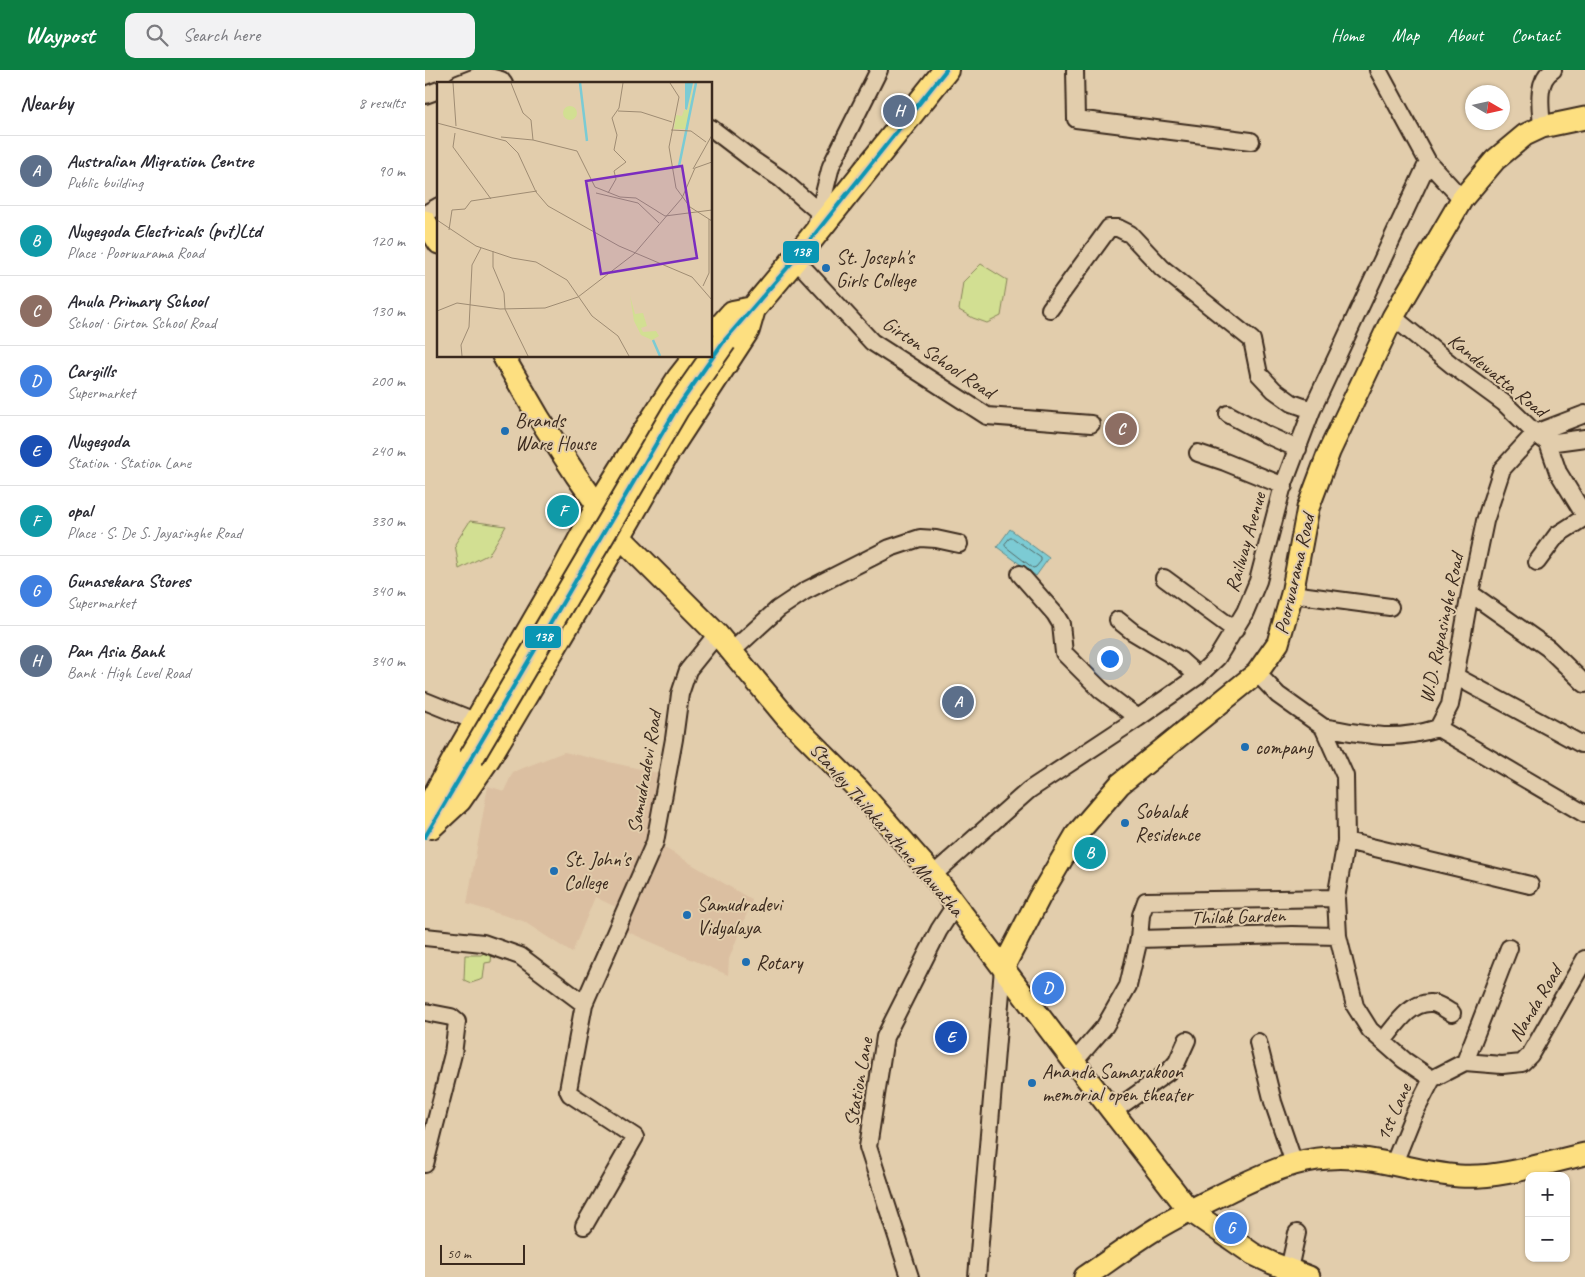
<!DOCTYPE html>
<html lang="en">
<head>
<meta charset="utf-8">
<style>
  :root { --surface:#fff; --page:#f2f2f3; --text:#2b2b33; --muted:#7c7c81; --line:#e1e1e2; --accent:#0b8043 }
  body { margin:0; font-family:Caveat,sans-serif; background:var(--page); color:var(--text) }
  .controls { position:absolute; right:15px; bottom:15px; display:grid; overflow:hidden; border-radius:10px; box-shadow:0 1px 4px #0004 }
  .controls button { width:45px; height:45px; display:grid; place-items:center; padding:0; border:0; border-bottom:1px solid var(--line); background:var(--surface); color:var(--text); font:25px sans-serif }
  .compass { position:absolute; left:1040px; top:15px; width:45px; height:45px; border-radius:50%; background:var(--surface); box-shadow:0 1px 4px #0004; rotate:99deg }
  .scale { position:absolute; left:15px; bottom:12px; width:85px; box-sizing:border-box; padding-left:5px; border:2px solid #3b2a1e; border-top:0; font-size:14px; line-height:18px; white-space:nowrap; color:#3b2a1e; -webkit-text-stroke:4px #e2cdac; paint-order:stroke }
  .you { position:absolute; left:684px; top:588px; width:18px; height:18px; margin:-12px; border:4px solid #fff; border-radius:50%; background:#1a73e8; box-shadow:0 0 0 8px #1a73e833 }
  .badge { display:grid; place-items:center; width:32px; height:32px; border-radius:50%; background:var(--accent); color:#fff; font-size:16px; font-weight:700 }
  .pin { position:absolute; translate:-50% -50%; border:2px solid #fff; box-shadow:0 1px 5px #0006 }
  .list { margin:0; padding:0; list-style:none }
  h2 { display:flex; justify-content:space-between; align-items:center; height:65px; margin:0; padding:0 20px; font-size:21px }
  h2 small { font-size:16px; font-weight:400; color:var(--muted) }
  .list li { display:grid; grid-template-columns:32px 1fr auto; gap:15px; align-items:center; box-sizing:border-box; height:70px; padding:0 20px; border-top:1px solid var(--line) }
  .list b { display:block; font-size:19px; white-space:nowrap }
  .list p { margin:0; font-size:16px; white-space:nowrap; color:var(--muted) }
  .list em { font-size:16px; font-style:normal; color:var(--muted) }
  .icon { flex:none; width:28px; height:28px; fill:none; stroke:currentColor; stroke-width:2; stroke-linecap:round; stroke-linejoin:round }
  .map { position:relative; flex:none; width:1160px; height:1207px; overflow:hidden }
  header { display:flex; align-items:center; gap:30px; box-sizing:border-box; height:70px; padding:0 25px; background:var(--accent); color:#fff }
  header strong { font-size:24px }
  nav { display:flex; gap:28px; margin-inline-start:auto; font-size:18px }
  .search { width:350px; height:45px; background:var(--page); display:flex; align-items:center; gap:12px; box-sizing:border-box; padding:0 18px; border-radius:10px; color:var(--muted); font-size:19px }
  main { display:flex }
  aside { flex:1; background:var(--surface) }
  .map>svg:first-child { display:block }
  .built { fill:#dbbfa1 }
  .green { fill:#d2df92; stroke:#868458 }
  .water { fill:#7bcbd4; stroke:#618b8b }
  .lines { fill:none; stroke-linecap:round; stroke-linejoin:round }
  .shore { stroke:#556a67; stroke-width:1 }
  .minor-casing { stroke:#3b2a1e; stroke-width:20 }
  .major-casing { stroke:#3b2a1e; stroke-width:25 }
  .highway-casing { stroke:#3b2a1e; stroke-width:28 }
  .minor { stroke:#e2cdac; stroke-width:16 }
  .major { stroke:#fddf80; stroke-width:21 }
  .highway { stroke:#fddf80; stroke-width:24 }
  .highway-bridge-casing { stroke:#3b2a1e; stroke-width:28; stroke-linecap:butt }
  .highway-bridge { stroke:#fddf80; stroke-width:24 }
  .bus-1-casing { stroke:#e2cdac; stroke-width:8 }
  .bus-1 { stroke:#0996b4; stroke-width:4 }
  .poi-dot { fill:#1f6fb2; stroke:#e2cdac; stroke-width:2 }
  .labels { text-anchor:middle; stroke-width:4; stroke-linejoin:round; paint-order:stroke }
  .poi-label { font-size:20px; fill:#3b2a1e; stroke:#e2cdac; text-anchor:start }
  .street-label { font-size:20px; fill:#3b2a1e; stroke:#e2cdac }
  .inset-river { fill:none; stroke:#7bcbd4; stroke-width:2.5 }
  .inset-road { fill:none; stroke:#9f8c73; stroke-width:1 }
  .view { fill:#7b2cbf; fill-opacity:0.15; stroke:#7b2cbf; stroke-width:2.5 }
  .inset-edge { fill:none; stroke:#3b2a1e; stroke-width:2.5 }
  .line-badge { stroke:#e2cdac; stroke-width:2 }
  .badge-label { font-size:14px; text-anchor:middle; font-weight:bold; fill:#fff }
</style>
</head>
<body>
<header>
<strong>Waypost</strong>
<div class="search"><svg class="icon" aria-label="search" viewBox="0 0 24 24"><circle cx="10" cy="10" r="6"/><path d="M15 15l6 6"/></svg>Search here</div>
<nav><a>Home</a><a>Map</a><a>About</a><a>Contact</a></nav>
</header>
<main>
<aside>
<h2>Nearby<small>8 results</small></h2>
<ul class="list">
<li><span class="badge" style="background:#5c6f8a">A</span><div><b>Australian Migration Centre</b><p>Public building</p></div><em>90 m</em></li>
<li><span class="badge" style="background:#0f9aa8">B</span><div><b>Nugegoda Electricals (pvt)Ltd</b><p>Place · Poorwarama Road</p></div><em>120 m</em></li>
<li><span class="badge" style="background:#8d6e63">C</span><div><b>Anula Primary School</b><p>School · Girton School Road</p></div><em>130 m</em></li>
<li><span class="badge" style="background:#3f7fe0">D</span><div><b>Cargills</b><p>Supermarket</p></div><em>200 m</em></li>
<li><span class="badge" style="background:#1a4fb4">E</span><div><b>Nugegoda</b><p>Station · Station Lane</p></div><em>240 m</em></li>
<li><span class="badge" style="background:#0f9aa8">F</span><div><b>opal</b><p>Place · S. De S. Jayasinghe Road</p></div><em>330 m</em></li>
<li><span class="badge" style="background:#3f7fe0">G</span><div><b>Gunasekara Stores</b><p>Supermarket</p></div><em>340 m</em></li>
<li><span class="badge" style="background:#5c6f8a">H</span><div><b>Pan Asia Bank</b><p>Bank · High Level Road</p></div><em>340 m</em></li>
</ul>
</aside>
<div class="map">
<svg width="1160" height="1207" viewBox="0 0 1160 1207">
  <rect width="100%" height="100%" fill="#e2cdac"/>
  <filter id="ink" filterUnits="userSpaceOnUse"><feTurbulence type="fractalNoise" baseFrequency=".02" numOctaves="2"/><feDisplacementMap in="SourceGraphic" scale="10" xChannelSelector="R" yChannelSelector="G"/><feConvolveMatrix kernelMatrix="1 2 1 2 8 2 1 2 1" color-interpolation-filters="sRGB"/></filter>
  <g filter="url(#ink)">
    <path class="built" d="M139,682L238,704L220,776L195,839L170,827L147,883L98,851L42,834L63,716L79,721L88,702Z
      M233,774L327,830L304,889L303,905L196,859Z"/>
    <path class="green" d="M556,194L582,210L576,246L562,253L548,248L534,240L538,212Z
      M45,451L81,456L64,484L34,499L30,474Z
      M62,881L67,882L66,892L60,893L58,909L46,913L39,910L40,885H56Z"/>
    <path class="water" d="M585,459L624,488L611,506L572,477Z"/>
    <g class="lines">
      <path class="shore" d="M585,468H588L616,488V491L611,497L608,498L581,477L580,474Z"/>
      <defs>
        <path id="minor" d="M650,0L651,49L826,71
          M953,0L1003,92L1037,129
          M33,14L56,5L76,10L79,14
          M0,25L14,20
          M1117,57C1116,40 1110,10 1128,0
          M286,58L328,90L356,109L394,142
          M0,144L14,136
          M390,159L406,96L454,0
          M370,189L447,272L562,346L666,354
          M625,239L684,158H693L705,164L737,198L827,270L834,304L849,320L867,333L887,340
          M968,247L1027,295L1079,333L1110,363L1123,373L1160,368
          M803,344L842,365L873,379
          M1123,373L1133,402L1160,446
          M773,383L800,392L859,416
          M1112,492L1132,465L1160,447
          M595,504L630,544L636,554L639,583L676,620L713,648
          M739,508L810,560
          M1045,523L1123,578L1160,614
          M867,524L965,537
          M693,550L708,562L755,590L773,606
          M307,581L353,539L380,521L465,478L495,468L511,469L534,474
          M832,603L853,625L898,657L920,706L921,771L911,828L913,866L930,936L945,960L979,990L1007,1009
          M1030,606L1156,674
          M0,631L52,652
          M898,657C941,665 969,672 1013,658L1025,635L1045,523L1060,451L1077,399L1110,363L1160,344
          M1013,658L1160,744
          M921,771L1105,815
          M508,805L604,720L713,648L773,606L792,588L820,542L833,511L857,419L887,340L1003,92
          M0,867L58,873L95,886L159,934
          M714,869L867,865L913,866
          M0,942L26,947L32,952L28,984L0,1094
          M958,971C970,957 984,932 1006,933C1013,933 1021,940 1027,943
          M833,972L848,1032L869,1093
          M649,992L680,956L703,916L714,869L716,845L721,831L911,828
          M1040,992L1084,878
          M1007,1009L1040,992L1077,995L1097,993L1105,985L1160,889
          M687,1042L743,1002L752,992L762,970
          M969,1093L988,1046L1007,1009
          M159,1156L210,1067L145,1024L143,1020L159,934L230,772L249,669L255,624L263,600L292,564
          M864,1199L872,1163
          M485,1207L443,1077L460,967L514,860L531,834
          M552,1207L578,898"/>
        <path id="major" d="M0,151L14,173
          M78,286L114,348L151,405L194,466L292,564L361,647L433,719L508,805L649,992L764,1140L828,1184L847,1193L884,1207
          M578,898L614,828L651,765L695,714L832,603L853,573L867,524L883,438L904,382L968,247L1037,129L1070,90L1100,65L1117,57L1160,48
          M660,1207C682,1192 704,1176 726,1162C753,1145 782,1132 810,1118C840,1104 869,1090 903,1088C948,1084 989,1103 1034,1106C1075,1109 1120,1093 1160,1084"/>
        <path id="highway" d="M318,251L370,189L521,0
          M6,756L34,730L63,688L168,511L241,384L322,260L328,239L308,243L286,268
          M6,756L4,737L29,691L141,497L173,437L216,368L254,309L272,286"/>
      </defs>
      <use href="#minor" class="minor-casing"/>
      <use href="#major" class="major-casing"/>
      <use href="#highway" class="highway-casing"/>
      <use href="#minor" class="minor"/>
      <use href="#major" class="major"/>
      <use href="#highway" class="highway"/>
      <defs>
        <path id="highway-bridge" d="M46,688L252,338L299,271"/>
      </defs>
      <use href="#highway-bridge" class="highway-bridge-casing"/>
      <use href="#highway-bridge" class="highway-bridge"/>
      <defs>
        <path id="bus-1" d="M0,767L252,338L299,271L370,189L521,0"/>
      </defs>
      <use href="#bus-1" class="bus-1-casing"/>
      <use href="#bus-1" class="bus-1"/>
    </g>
  </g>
  <g class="poi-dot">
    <circle cx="401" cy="198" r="5"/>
    <circle cx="80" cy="361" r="5"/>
    <circle cx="820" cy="677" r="5"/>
    <circle cx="700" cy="753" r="5"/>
    <circle cx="129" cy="801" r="5"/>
    <circle cx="262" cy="845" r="5"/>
    <circle cx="321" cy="892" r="5"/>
    <circle cx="607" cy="1013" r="5"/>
  </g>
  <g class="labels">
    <g class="poi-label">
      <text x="411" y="194">St. Joseph's<tspan x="411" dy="23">Girls College</tspan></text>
      <text x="90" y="357">Brands<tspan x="90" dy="23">Ware House</tspan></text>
      <text x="830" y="684">company</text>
      <text x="710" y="748">Sobalak<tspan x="710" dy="23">Residence</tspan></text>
      <text x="139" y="796">St. John's<tspan x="139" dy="23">College</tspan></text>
      <text x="272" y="841">Samudradevi<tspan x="272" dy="23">Vidyalaya</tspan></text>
      <text x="331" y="899">Rotary</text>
      <text x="617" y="1008">Ananda Samarakoon<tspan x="617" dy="23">memorial open theater</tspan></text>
    </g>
    <g class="street-label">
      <text transform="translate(514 287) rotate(34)" y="7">Girton School Road</text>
      <text transform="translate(1073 305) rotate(39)" y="7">Kandewatta Road</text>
      <text transform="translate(820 472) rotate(-74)" y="7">Railway Avenue</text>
      <text transform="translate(869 504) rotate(-77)" y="7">Poorwarama Road</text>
      <text transform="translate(1016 558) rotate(-78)" y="7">W.D. Rupasinghe Road</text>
      <text transform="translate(219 702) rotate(-80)" y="7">Samudradevi Road</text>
      <text transform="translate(462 759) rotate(49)" y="7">Stanley Thilakarathne Mawatha</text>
      <text transform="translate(813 846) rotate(-2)" y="7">Thilak Garden</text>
      <text transform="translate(1110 933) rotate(-59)" y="7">Nanda Road</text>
      <text transform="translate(433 1012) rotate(-80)" y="7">Station Lane</text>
      <text transform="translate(968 1042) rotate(-66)" y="7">1st Lane</text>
    </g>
  </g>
  <g transform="translate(12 12)">
    <rect width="275" height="275" fill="#e2cdac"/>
    <path d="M256,1L251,47H237L239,33L245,34L247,28H251ZM126 31a7 7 0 1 1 14 0a7 7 0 1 1-14 0ZM193,214L198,232L206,231L210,244L204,246L206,250L219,249L222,254L215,258L204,253L197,239Z" fill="#d2df92"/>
    <path d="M248,1H256L250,28L248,27Z" fill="#7bcbd4"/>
    <path class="inset-river" d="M143,1L150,59M242,84L259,1M216,258L223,274"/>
    <path class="inset-road" d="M16,1L19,44M74,1L86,31L94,38L96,58M233,1L242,15L232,65L239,106L253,125L275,139M181,29L204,30L235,40M0,41L69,59L81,71L99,110L111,124L182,164L255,195L275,218M234,48L254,49L269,60M18,51L16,65L54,117M64,55L96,58L140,69L158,105L183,115L199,116L228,134M256,87L275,53M159,111L201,121L222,141M171,111L179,97L177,89L189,80L177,68L180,53L175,36L182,26L186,1M228,134L275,128M0,138L39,164L75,176L99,180L130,198L155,234L181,254L192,274M12,148L15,128L28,127L34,119L100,109M56,169V185L67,211L68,227M266,204L272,191V137M68,227L91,274M0,229L20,221L63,227L108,226L141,215L197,172L245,116L258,86L275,80M25,274L24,263L32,245L35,183L44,166"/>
    <path class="view" d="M245,84L260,176L164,192L149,99Z"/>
    <rect width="275" height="275" class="inset-edge"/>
  </g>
  <g class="line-badge">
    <rect x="357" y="170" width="38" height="24" rx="5" fill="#0996b4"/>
    <rect x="99" y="555" width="38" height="24" rx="5" fill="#0996b4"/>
  </g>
  <g class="badge-label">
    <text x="376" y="186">138</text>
    <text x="118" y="571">138</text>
  </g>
</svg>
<div class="controls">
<button>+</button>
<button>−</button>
</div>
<svg class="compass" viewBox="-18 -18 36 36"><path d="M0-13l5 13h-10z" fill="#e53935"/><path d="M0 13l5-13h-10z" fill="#7c7c81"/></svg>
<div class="scale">50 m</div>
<div class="you"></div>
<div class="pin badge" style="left:533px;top:632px;background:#5c6f8a">A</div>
<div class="pin badge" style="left:665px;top:783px;background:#0f9aa8">B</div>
<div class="pin badge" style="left:696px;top:359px;background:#8d6e63">C</div>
<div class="pin badge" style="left:623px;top:918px;background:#3f7fe0">D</div>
<div class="pin badge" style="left:526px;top:967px;background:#1a4fb4">E</div>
<div class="pin badge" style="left:138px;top:441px;background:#0f9aa8">F</div>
<div class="pin badge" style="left:806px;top:1158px;background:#3f7fe0">G</div>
<div class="pin badge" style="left:474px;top:41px;background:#5c6f8a">H</div>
</div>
</main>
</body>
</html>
